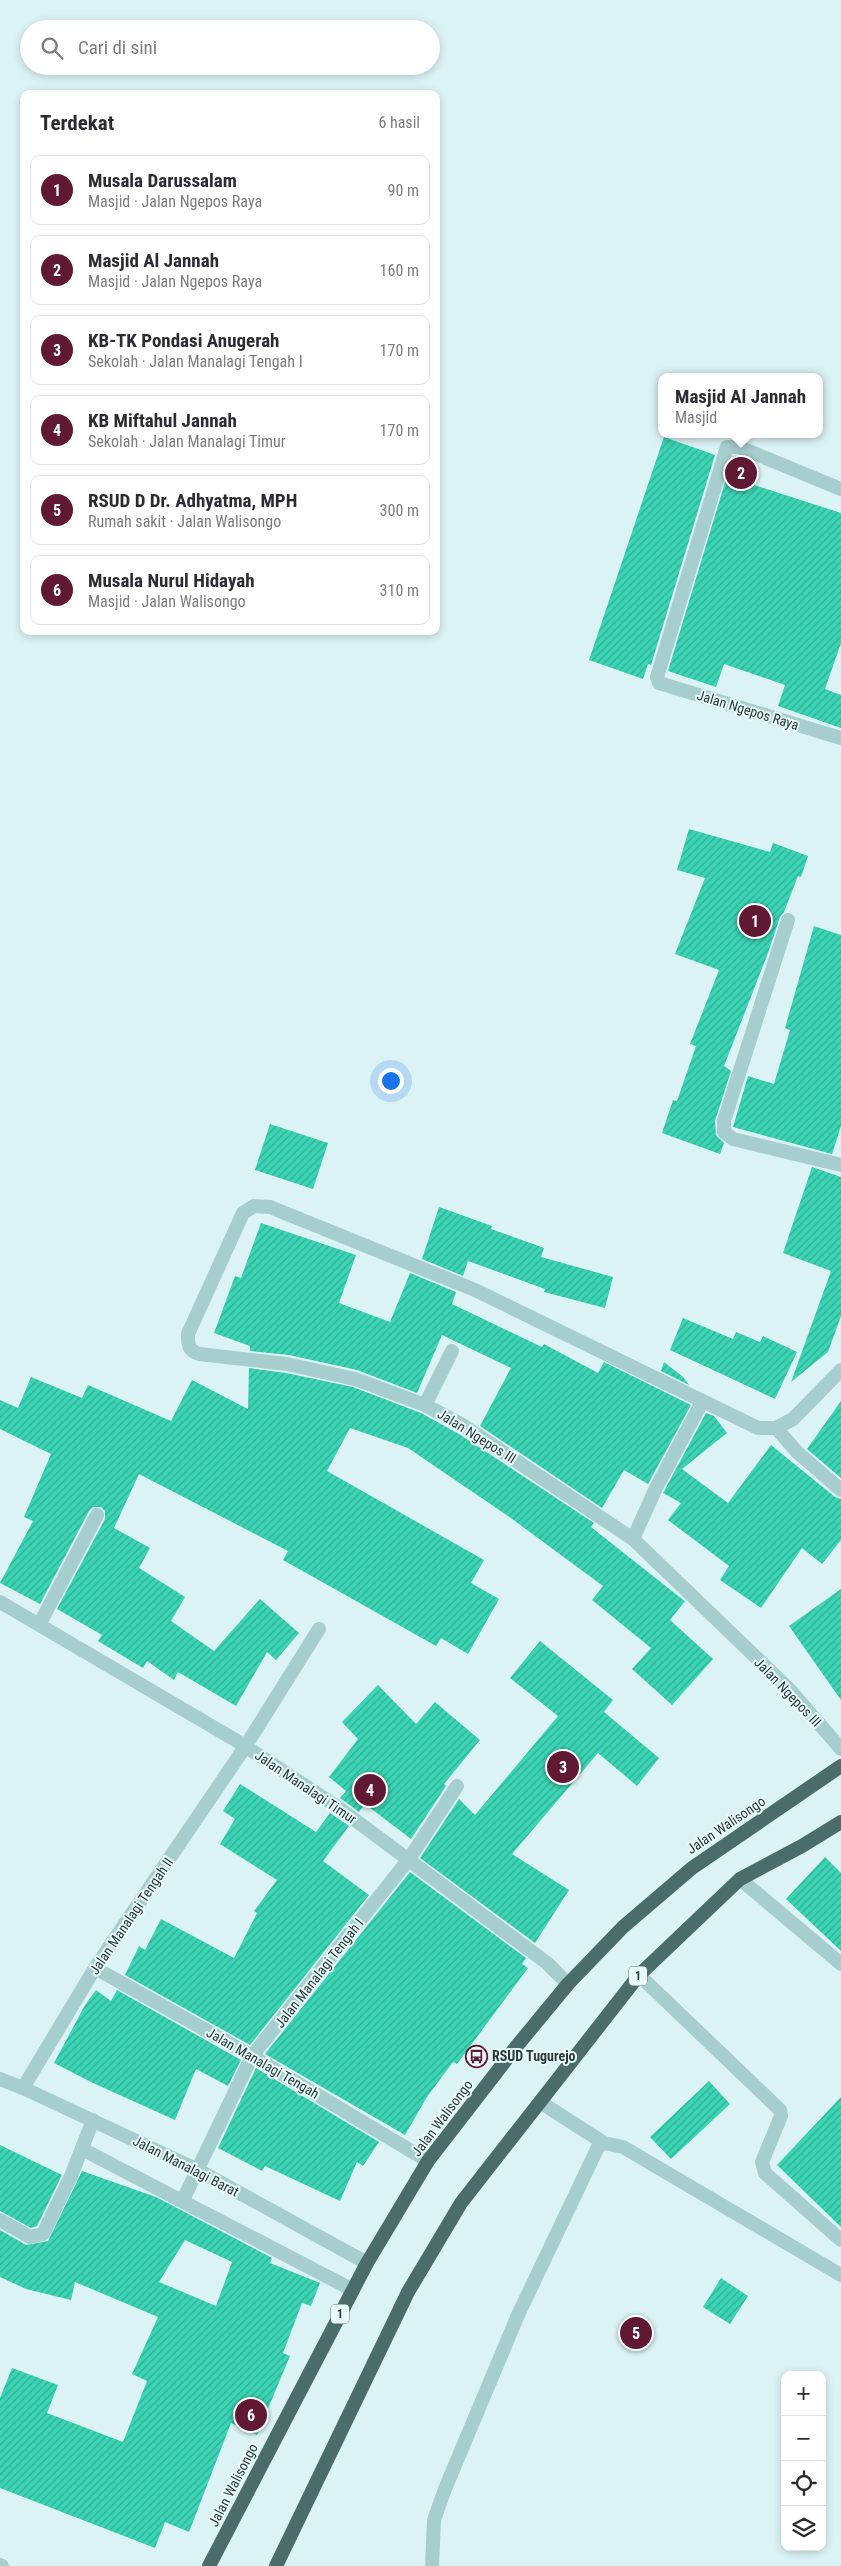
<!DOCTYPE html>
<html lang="id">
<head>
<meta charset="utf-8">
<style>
  :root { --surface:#fff; --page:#f2f2f3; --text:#2b2b33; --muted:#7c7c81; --line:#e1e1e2; --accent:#611833 }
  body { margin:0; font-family:"Roboto Condensed",sans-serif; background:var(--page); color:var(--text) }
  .controls { position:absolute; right:15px; bottom:15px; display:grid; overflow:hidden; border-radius:10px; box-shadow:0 2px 8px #0003 }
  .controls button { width:45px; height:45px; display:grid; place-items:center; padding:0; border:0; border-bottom:1px solid var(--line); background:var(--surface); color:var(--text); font:25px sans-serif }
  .you { position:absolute; left:390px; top:1080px; width:18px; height:18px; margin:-12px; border:4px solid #fff; border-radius:50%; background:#1a73e8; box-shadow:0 0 0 8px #1a73e833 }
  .badge { display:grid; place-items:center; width:32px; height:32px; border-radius:50%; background:var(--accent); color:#fff; font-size:16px; font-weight:700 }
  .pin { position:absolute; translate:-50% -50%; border:2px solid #fff; box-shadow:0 1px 5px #0006 }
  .popup { position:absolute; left:658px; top:373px; width:165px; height:65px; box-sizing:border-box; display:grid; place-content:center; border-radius:10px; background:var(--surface); filter:drop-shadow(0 1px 4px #0005); font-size:16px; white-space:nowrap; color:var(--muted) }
  .popup b { font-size:19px; color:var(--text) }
  .popup::after { content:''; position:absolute; left:50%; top:100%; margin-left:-10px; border:10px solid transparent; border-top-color:var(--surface) }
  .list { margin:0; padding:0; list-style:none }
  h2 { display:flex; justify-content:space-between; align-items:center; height:65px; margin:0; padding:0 20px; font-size:21px }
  h2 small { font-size:16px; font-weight:400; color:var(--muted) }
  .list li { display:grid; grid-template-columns:32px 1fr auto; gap:15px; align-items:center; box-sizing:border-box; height:70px; margin:0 10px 10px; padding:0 10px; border:1px solid var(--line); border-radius:10px }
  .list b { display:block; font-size:19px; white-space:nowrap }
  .list p { margin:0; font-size:16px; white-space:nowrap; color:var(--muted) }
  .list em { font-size:16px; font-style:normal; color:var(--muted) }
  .icon { flex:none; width:28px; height:28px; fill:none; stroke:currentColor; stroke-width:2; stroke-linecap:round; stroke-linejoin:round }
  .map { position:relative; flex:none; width:841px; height:2566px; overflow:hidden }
  .search { position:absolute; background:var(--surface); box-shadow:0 2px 8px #0003; left:20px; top:20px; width:420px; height:55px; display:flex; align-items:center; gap:12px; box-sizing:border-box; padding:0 18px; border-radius:28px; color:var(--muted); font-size:19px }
  .panel { position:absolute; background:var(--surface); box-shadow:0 2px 8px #0003; left:20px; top:90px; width:420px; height:545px; border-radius:10px }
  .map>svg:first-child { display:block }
  .building { fill:url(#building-hatch); fill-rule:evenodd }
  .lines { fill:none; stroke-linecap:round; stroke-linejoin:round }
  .service { stroke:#a6cecf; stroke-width:14 }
  .minor { stroke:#a6cecf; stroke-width:14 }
  .trunk { stroke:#4a6d69; stroke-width:14 }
  .labels { text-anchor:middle; stroke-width:4; stroke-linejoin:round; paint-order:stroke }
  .shield { fill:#e9fafc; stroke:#627473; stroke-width:1 }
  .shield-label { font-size:12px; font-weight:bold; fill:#283a38 }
  .street-label { font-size:14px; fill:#283a38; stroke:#e9fafc }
  .poi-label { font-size:14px; font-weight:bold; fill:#283a38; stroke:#e9fafc; text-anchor:start }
</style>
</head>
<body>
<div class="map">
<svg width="841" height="2566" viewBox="0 0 841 2566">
  <defs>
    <pattern id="building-hatch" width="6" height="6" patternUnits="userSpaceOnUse" patternTransform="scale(1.25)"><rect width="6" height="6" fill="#3bd4b5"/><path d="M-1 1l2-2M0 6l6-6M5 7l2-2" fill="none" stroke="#32ad94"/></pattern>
  </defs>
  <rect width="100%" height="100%" fill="#dcf3f5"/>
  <path class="building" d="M664,437L715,455L651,665L648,664L643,679L589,660Z
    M733,456L757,464L751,484L841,513V643L825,689L841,695V728L778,706L785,685L724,664L716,687L668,671Z
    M689,829L770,852L773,843L808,856L801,877L798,876L784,912L780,917L768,953L724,1066L731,1071L715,1121L716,1135L724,1143L720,1154L662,1133L673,1100L677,1101L696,1046L690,1044L719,970L675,954L705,878L677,870Z
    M814,926L841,935V1126L832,1154L733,1127L748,1076L774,1084L790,1030L785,1028Z
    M270,1124L328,1143L313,1189L255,1170Z
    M812,1167L841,1177V1316L828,1352L791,1382L831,1271L783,1253Z
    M439,1207L492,1226L491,1229L544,1248L541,1257L613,1277L605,1308L544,1292L545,1289L468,1261L463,1276L422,1259Z
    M261,1223L356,1255L339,1303L390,1322L410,1273L456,1292L452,1304L542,1347L544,1344L598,1373L604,1362L691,1405L648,1484L624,1470L602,1508L480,1426L511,1368L442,1335L417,1393L357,1370L289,1355L250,1351V1346L214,1333L235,1276L241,1278Z
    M683,1318L733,1339L736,1332L760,1342L763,1336L797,1352L775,1399L670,1350Z
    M664,1362L683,1377L689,1385L661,1371Z
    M249,1368L286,1373L353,1387L421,1413L459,1434L594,1523L591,1527L682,1599L685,1601L670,1620L713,1659L672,1705L632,1669L651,1648L592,1600L603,1586L508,1516L408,1448L350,1428L327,1471L484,1560L471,1583L499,1599L468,1654L441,1638L436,1646L283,1560L288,1551L139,1474L114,1528L150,1548L139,1568L185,1597L171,1621L214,1651L260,1599L299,1633L276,1660L267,1652L236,1706L178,1672L174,1680L147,1661L143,1668L98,1641L102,1635L57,1609L105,1519V1511L101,1507H93L89,1511L40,1604L0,1583L33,1521L24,1517L51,1454L0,1429V1400L18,1408L31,1377L82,1398L88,1385L171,1421L192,1380L248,1409Z
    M841,1401V1478L807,1449Z
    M706,1413L714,1416L727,1433L682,1469L728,1503L771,1445L835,1497L841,1499V1540L822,1564L802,1548L761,1608L720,1580L729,1566L668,1520L681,1503L663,1493Z
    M841,1589V1700L789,1626Z
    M540,1641L613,1700L604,1712L659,1758L637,1786L598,1753L512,1854L569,1890L535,1943L420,1858L459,1799L475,1815L558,1716L510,1678Z
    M378,1685L416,1724L435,1702L480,1740L444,1784L446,1786L411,1839L365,1804L359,1812L340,1798L346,1791L329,1777L358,1739L342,1722Z
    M240,1784L316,1832L330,1813L349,1826L323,1861L369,1895L250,2045L125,1975L139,1946L145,1950L161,1919L234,1958L257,1913L254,1911L277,1880L220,1844L235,1819L223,1811Z
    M825,1857L841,1873V1951L786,1899Z
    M410,1872L526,1958L522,1964L528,1968L457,2064L453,2062L427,2097L405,2135L265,2054Z
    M96,1990L111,2001L117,1990L241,2060L228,2086L196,2069L175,2120L93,2083L54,2063L85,2005Z
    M256,2068L379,2142L363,2166L357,2162L340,2201L265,2166L262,2171L218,2148Z
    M709,2081L730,2104L671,2159L650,2137Z
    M841,2097V2227L777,2165Z
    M0,2145L62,2175L37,2226L31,2228L0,2211Z
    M82,2171L156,2197L272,2258L270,2263L320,2283L311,2306L302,2303L283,2353L290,2356L257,2435L231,2423L189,2532L165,2522L155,2548L0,2488V2398L12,2368L58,2385L47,2413L123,2442L147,2381L132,2374L158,2317L75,2282L71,2300L26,2289L0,2277V2230L26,2245L48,2241ZM185,2240L232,2262L216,2306L159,2282Z
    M721,2278L748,2296L730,2324L703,2307Z"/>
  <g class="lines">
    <path class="service" d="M639,1975L780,2110L781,2116L762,2162L765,2173L841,2240
      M0,2079L23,2088
      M540,2102L604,2143
      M0,2565L2,2566
      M432,2566L434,2520L445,2489L518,2315L598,2147L604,2143L623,2147L841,2275"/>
    <path class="minor" d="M841,489L739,447H727L657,677L659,683L841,738
      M788,920L724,1121V1132L733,1139L841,1165
      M841,1370L793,1419L776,1428H758L475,1290L270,1207L254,1206L243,1213L188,1334C188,1345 188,1350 199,1354L287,1364L355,1379L425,1405L464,1426L633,1539L790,1690L841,1749
      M425,1405L452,1351
      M776,1428L798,1453L841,1490
      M633,1539L656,1488L702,1402
      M0,1602L237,1741L339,1808L547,1963L568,1984
      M39,1625L97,1515
      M319,1629L245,1747L95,1968L23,2088L196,2169L367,2263
      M740,1879L841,1964
      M95,1968L252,2056L428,2161
      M82,2149L353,2290
      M183,2200L252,2056L409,1859L457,1786
      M0,2220L30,2237L43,2234L71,2176L93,2120"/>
    <path class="trunk" d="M209,2566L367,2263L428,2161L516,2047L568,1984L623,1927L692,1868L841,1766
      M276,2566L408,2292L461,2203L639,1975L740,1879L802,1846L841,1822"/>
  </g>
  <defs>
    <symbol id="bus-ring" viewBox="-11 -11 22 22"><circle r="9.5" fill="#e9fafc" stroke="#611833" stroke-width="1.5"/><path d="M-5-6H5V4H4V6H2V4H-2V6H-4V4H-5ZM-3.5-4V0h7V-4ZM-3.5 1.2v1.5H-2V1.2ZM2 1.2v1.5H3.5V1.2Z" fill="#611833"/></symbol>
  </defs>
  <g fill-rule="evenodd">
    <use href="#bus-ring" x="464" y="2044" width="25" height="25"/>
  </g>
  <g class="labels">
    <g class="shield">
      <rect x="629" y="1966.5" width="18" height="19" rx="4"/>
      <rect x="331" y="2304.5" width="18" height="19" rx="4"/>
    </g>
    <g class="shield-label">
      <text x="638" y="1980">1</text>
      <text x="340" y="2318">1</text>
    </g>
    <g class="street-label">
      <text transform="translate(748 710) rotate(17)" y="5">Jalan Ngepos Raya</text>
      <text transform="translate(477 1436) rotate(32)" y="5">Jalan Ngepos III</text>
      <text transform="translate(788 1692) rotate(46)" y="5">Jalan Ngepos III</text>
      <text transform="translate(306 1787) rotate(34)" y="5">Jalan Manalagi Timur</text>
      <text transform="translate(726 1825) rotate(-34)" y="5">Jalan Walisongo</text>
      <text transform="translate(131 1916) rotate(-56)" y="5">Jalan Manalagi Tengah II</text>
      <text transform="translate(319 1973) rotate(-52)" y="5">Jalan Manalagi Tengah I</text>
      <text transform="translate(263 2063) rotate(30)" y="5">Jalan Manalagi Tengah</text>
      <text transform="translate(442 2118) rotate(-53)" y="5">Jalan Walisongo</text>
      <text transform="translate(186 2166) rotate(27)" y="5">Jalan Manalagi Barat</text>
      <text transform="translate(233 2485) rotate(-63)" y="5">Jalan Walisongo</text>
    </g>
    <g class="poi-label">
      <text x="492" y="2061">RSUD Tugurejo</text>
    </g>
  </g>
</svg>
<div class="controls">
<button>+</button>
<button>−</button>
<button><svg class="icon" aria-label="locate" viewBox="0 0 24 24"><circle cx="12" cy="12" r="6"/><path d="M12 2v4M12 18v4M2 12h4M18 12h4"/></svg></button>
<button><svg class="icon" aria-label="layers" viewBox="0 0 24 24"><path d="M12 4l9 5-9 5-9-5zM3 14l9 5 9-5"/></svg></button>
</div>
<div class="you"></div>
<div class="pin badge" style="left:755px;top:921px">1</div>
<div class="pin badge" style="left:741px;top:473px">2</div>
<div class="popup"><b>Masjid Al Jannah</b>Masjid</div>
<div class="pin badge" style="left:563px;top:1767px">3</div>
<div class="pin badge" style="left:370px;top:1790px">4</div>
<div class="pin badge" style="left:636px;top:2333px">5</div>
<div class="pin badge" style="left:251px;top:2415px">6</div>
<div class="search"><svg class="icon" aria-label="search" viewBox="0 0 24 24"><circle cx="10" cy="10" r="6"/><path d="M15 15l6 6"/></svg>Cari di sini</div>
<section class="panel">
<h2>Terdekat<small>6 hasil</small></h2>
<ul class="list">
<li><span class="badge">1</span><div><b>Musala Darussalam</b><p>Masjid · Jalan Ngepos Raya</p></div><em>90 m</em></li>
<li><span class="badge">2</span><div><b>Masjid Al Jannah</b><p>Masjid · Jalan Ngepos Raya</p></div><em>160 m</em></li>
<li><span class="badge">3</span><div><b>KB-TK Pondasi Anugerah</b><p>Sekolah · Jalan Manalagi Tengah I</p></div><em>170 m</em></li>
<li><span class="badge">4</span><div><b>KB Miftahul Jannah</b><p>Sekolah · Jalan Manalagi Timur</p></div><em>170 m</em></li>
<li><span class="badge">5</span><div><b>RSUD D Dr. Adhyatma, MPH</b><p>Rumah sakit · Jalan Walisongo</p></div><em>300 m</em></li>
<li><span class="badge">6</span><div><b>Musala Nurul Hidayah</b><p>Masjid · Jalan Walisongo</p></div><em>310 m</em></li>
</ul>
</section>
</div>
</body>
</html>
